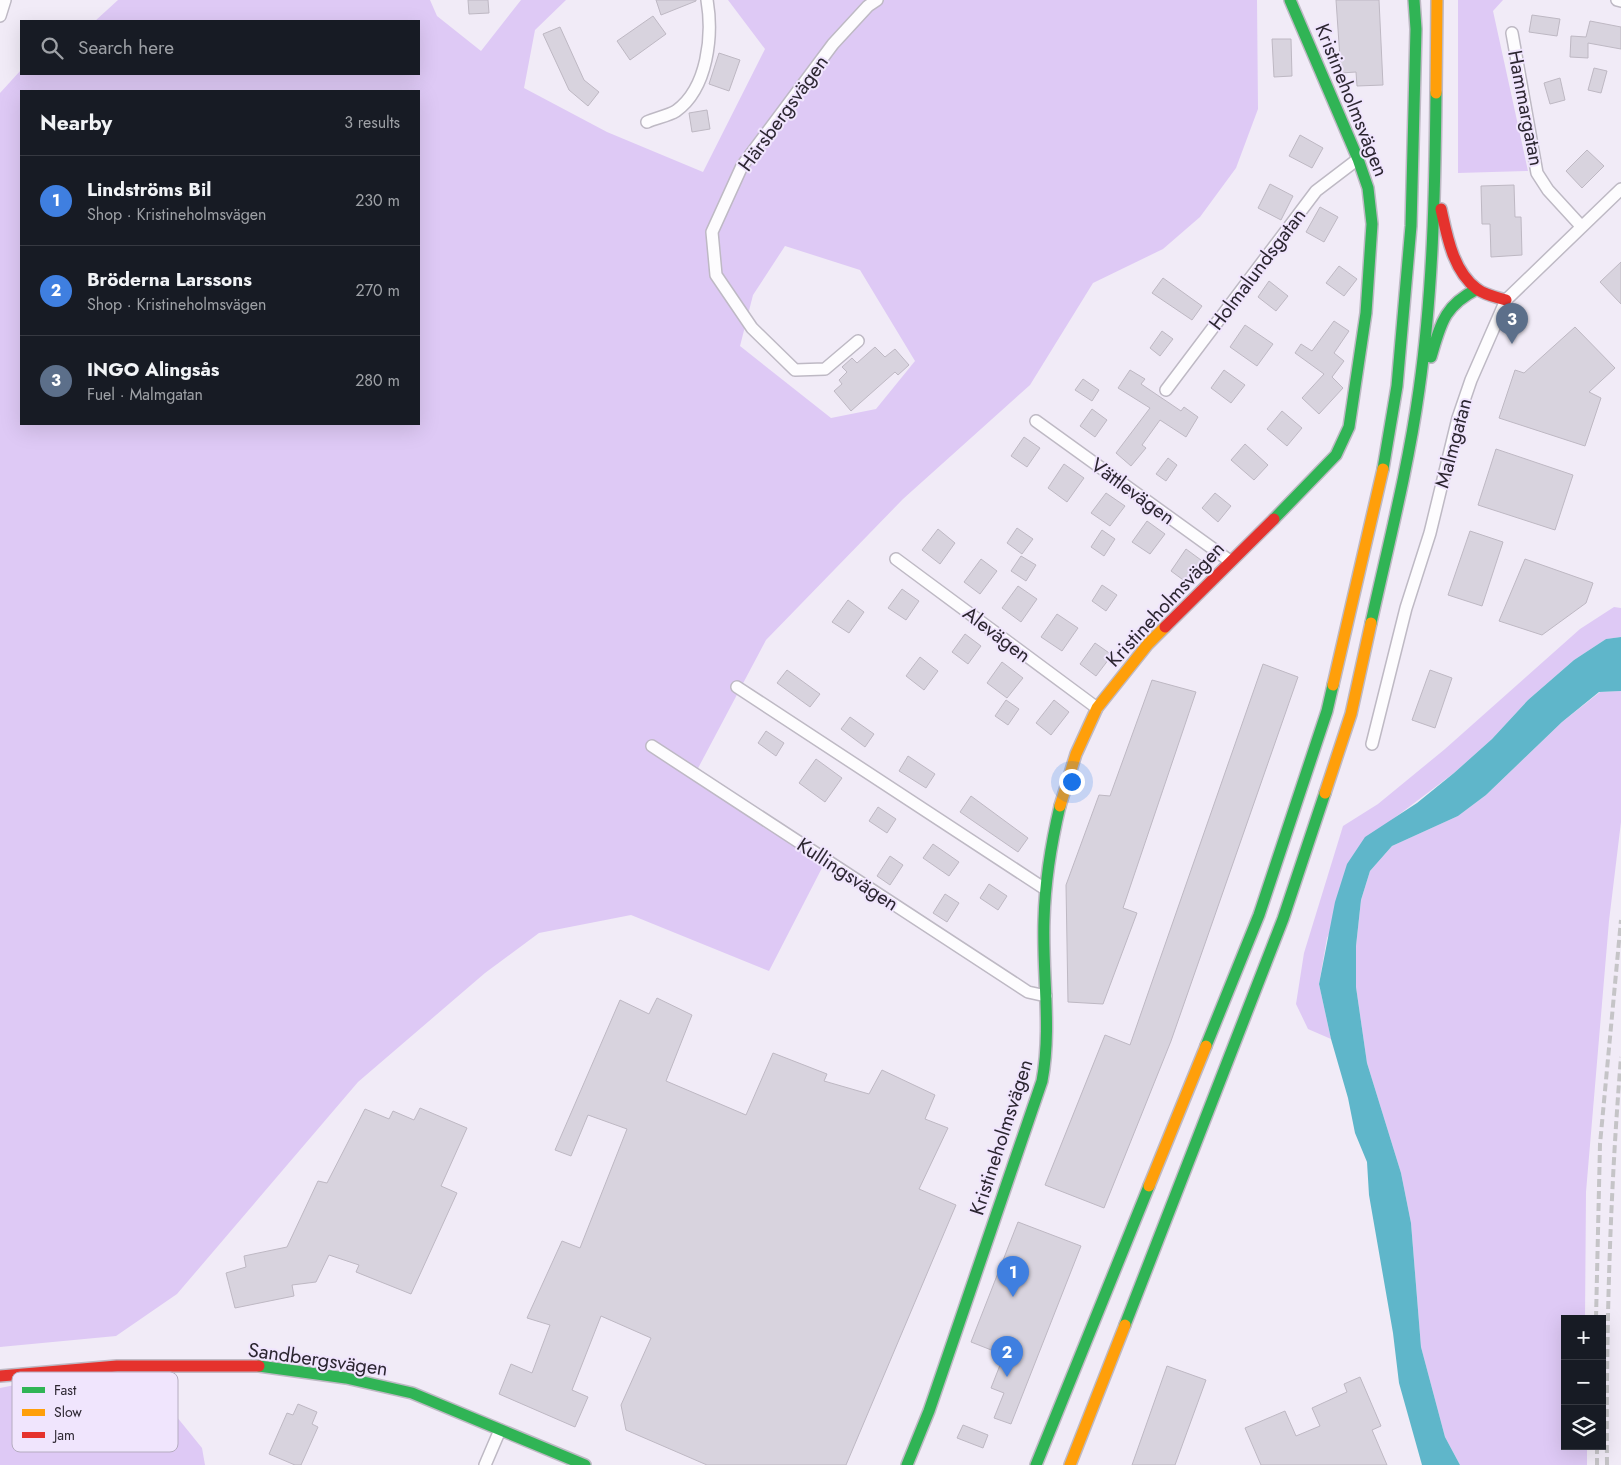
<!DOCTYPE html>
<html lang="en">
<head>
<meta charset="utf-8">
<style>
  :root { --surface:#171b24; --page:#242831; --text:#f1f3f6; --muted:#9ea1a6; --line:#363941; --accent:#7c3aed }
  body { margin:0; font-family:Jost,sans-serif; background:var(--page); color:var(--text) }
  .controls { position:absolute; right:15px; bottom:15px; display:grid; overflow:hidden; border-radius:0px; box-shadow:0 5px 20px #0002 }
  .controls button { width:45px; height:45px; display:grid; place-items:center; padding:0; border:0; border-bottom:1px solid var(--line); background:var(--surface); color:var(--text); font:25px sans-serif }
  .you { position:absolute; left:1071px; top:781px; width:18px; height:18px; margin:-12px; border:4px solid #fff; border-radius:50%; background:#1a73e8; box-shadow:0 0 0 8px #1a73e833 }
  .badge { display:grid; place-items:center; width:32px; height:32px; border-radius:50%; background:var(--accent); color:#fff; font-size:16px; font-weight:700 }
  .pin { position:absolute; translate:-50% -41px; filter:drop-shadow(0 1px 2px #0008) }
  .pin::after { content:''; position:absolute; top:26px; width:18px; height:15px; background:inherit; clip-path:polygon(0 0,100% 0,50% 100%) }
  .list { margin:0; padding:0; list-style:none }
  h2 { display:flex; justify-content:space-between; align-items:center; height:65px; margin:0; padding:0 20px; font-size:21px }
  h2 small { font-size:16px; font-weight:400; color:var(--muted) }
  .list li { display:grid; grid-template-columns:32px 1fr auto; gap:15px; align-items:center; box-sizing:border-box; height:90px; padding:0 20px; border-top:1px solid var(--line) }
  .list b { display:block; font-size:19px; white-space:nowrap }
  .list p { margin:0; font-size:16px; white-space:nowrap; color:var(--muted) }
  .list em { font-size:16px; font-style:normal; color:var(--muted) }
  .icon { flex:none; width:28px; height:28px; fill:none; stroke:currentColor; stroke-width:2; stroke-linecap:round; stroke-linejoin:round }
  .map { position:relative; flex:none; width:1621px; height:1465px; overflow:hidden }
  .search { position:absolute; background:var(--surface); box-shadow:0 5px 20px #0002; left:20px; top:20px; width:400px; height:55px; display:flex; align-items:center; gap:12px; box-sizing:border-box; padding:0 18px; border-radius:0px; color:var(--muted); font-size:19px }
  .panel { position:absolute; background:var(--surface); box-shadow:0 5px 20px #0002; left:20px; top:90px; width:400px; height:335px; border-radius:0px }
  .map>svg:first-child { display:block }
  .green { fill:#dec9f5; fill-rule:evenodd }
  .water { fill:#5fb6ca }
  .building { fill:#d8d3de; stroke:#beb8c3 }
  .lines { fill:none; stroke-linecap:round; stroke-linejoin:round }
  .street-casing { stroke:#beb9c4; stroke-width:14 }
  .fast-casing { stroke:#beb9c4; stroke-width:14 }
  .slow-casing { stroke:#beb9c4; stroke-width:14 }
  .jam-casing { stroke:#beb9c4; stroke-width:14 }
  .street { stroke:#fdfcfe; stroke-width:11 }
  .fast { stroke:#30b455; stroke-width:11 }
  .slow { stroke:#ff9f0a; stroke-width:11 }
  .jam { stroke:#e5322d; stroke-width:11 }
  .rail { stroke:#c5c4c7; stroke-width:4; stroke-dasharray:8 4; stroke-linecap:butt }
  .labels { text-anchor:middle; stroke-width:4; stroke-linejoin:round; paint-order:stroke }
  .street-label { font-size:20px; fill:#2c2631; stroke:#f0e5fd }
  .key { fill:#f0e5fd; stroke:#b5acc0; stroke-width:1 }
  .key-label { font-size:14px; fill:#2c2631 }
</style>
</head>
<body>
<div class="map">
<svg width="1621" height="1465" viewBox="0 0 1621 1465">
  <rect width="100%" height="100%" fill="#f1ebf7"/>
  <path class="green" d="M118,0H430L437,16L481,51L521,0H566L535,30L524,88L607,132L703,172L765,49L728,0H1257L1258,109L1236,168L1200,217L1163,249L1093,283L1030,385L903,499L766,640L696,772L824,864L769,971L631,915L539,933L485,973L358,1082L177,1294L116,1336L0,1347V93L21,70V74H419V21H95ZM21,91H419V424H21ZM785,246L860,270L915,361L876,409L831,418L740,346L753,295Z
    M1458,0H1503L1493,11L1528,171L1458,173Z
    M1614,607L1621,608V637L1606,639L1574,660L1528,700L1492,739L1454,773L1393,819L1327,938L1319,984L1331,1039L1308,1029L1296,1004L1304,953L1343,826L1378,804L1445,749L1580,629Z
    M1621,691V822L1609,921L1586,1192L1585,1319H1565V1446H1587V1465H1460L1445,1437L1421,1347L1411,1223L1401,1173L1367,1063L1356,987V946L1361,900L1370,871L1392,846L1458,816L1486,795L1562,722L1600,692Z
    M64,1381L138,1385L168,1406L202,1448L205,1465H0V1388L30,1382L52,1386Z"/>
  <path class="water" d="M1621,637V691L1599,692L1562,722L1486,795L1458,816L1392,846L1370,871L1361,900L1356,946V987L1367,1063L1401,1173L1411,1223L1421,1347L1445,1437L1460,1465H1422L1399,1383L1393,1333L1369,1195L1367,1162L1355,1133L1348,1098L1331,1039L1319,984L1335,902L1347,864L1365,837L1417,803L1454,773L1492,739L1528,700L1574,660L1606,639Z"/>
  <path class="building" d="M468,0H488L489,13L469,14Z
    M656,0H696V1L661,15Z
    M1336,0H1379L1383,85L1357,86L1356,72L1341,73Z
    M1532,15L1560,19L1557,36L1529,32Z
    M653,16L666,34L630,60L617,41Z
    M1590,21L1621,27V49L1588,43V58L1570,57L1571,36L1586,37Z
    M560,27L584,80L599,92L588,106L569,90L543,34Z
    M1272,39H1291L1292,76L1274,77Z
    M719,53L740,60L729,91L709,84Z
    M1594,68L1607,71L1601,93L1588,90Z
    M1560,78L1565,100L1550,104L1544,83Z
    M707,110L710,129L692,132L689,113Z
    M1300,135L1323,148L1312,168L1289,156Z
    M1587,150L1604,166L1582,188L1566,171Z
    M1270,184L1293,196L1281,220L1258,208Z
    M1514,185L1515,217H1521L1522,255L1491,257L1490,224H1482L1481,186Z
    M1320,207L1338,217L1324,242L1306,232Z
    M1621,262V304L1600,282Z
    M1339,266L1357,279L1344,296L1326,283Z
    M1163,278L1202,306L1192,320L1152,293Z
    M1269,281L1288,296L1276,311L1258,297Z
    M1334,321L1349,331L1334,353L1344,361L1332,377L1343,388L1319,414L1302,398L1324,374L1295,353L1301,344L1312,351Z
    M1245,325L1273,344L1257,366L1230,347Z
    M1575,327L1615,368L1589,392L1601,398L1585,446L1499,418L1515,370L1524,373Z
    M1162,331L1173,339L1160,356L1150,348Z
    M875,347L885,357L895,349L909,365L898,375L895,372L851,411L834,391L842,384L839,380L847,372L842,367L852,358L857,363Z
    M1130,370L1145,379L1141,384L1181,411L1184,407L1198,417L1186,437L1160,420L1142,445L1146,448L1131,466L1116,453L1150,408L1118,388Z
    M1224,370L1245,385L1231,403L1211,388Z
    M1083,379L1099,390L1092,401L1075,390Z
    M1092,409L1107,420L1095,437L1080,426Z
    M1282,411L1302,428L1287,446L1267,429Z
    M1024,437L1040,448L1027,467L1011,456Z
    M1245,444L1268,465L1254,480L1231,460Z
    M1496,449L1573,475L1555,530L1478,505Z
    M1168,458L1177,465L1166,481L1156,474Z
    M1064,464L1084,478L1067,502L1048,488Z
    M1106,493L1125,506L1110,526L1091,513Z
    M1215,493L1231,506L1218,522L1202,508Z
    M1147,521L1165,534L1150,554L1132,542Z
    M1017,528L1033,539L1022,554L1007,543Z
    M938,529L955,543L940,564L922,550Z
    M1102,530L1115,539L1104,556L1091,547Z
    M1470,531L1503,542L1482,606L1448,595Z
    M1186,549L1205,563L1190,585L1171,571Z
    M1021,556L1036,565L1026,581L1011,571Z
    M981,559L997,571L980,594L964,582Z
    M1525,559L1593,583L1586,603L1542,635L1499,621Z
    M1102,585L1117,595L1106,611L1092,601Z
    M1018,586L1037,599L1021,622L1002,608Z
    M902,589L919,601L906,620L888,608Z
    M848,600L864,612L849,633L832,622Z
    M1057,614L1078,628L1062,651L1041,637Z
    M965,634L981,646L968,664L952,652Z
    M1095,643L1112,655L1096,676L1080,664Z
    M920,657L938,671L924,690L906,676Z
    M1002,662L1023,678L1007,698L987,683Z
    M1263,664L1298,677L1171,1041L1104,1208L1045,1185L1105,1035L1130,1045Z
    M787,670L820,694L810,707L777,683Z
    M1430,670L1452,678L1435,728L1412,720Z
    M1152,680L1196,692L1123,908L1137,913L1103,1004L1068,1002L1066,885L1099,795L1110,796Z
    M1006,700L1019,709L1008,725L995,716Z
    M1054,700L1069,712L1051,735L1036,723Z
    M850,717L874,734L865,747L841,729Z
    M766,731L784,743L776,756L758,743Z
    M908,756L935,774L926,788L899,771Z
    M816,759L842,778L825,802L799,783Z
    M971,796L1028,838L1018,852L960,812Z
    M878,807L896,819L887,833L869,821Z
    M933,844L959,862L949,876L923,858Z
    M890,856L903,865L890,885L877,876Z
    M989,884L1007,896L998,910L980,898Z
    M945,894L959,903L947,922L933,913Z
    M657,998L692,1015L666,1081L746,1115L773,1053L827,1074L824,1081L869,1094L882,1070L935,1095L925,1119L948,1128L919,1189L956,1205L846,1465H707L626,1430L621,1405L651,1338L601,1316L572,1390L588,1397L575,1427L499,1394L511,1364L532,1373L550,1325L527,1318L562,1241L580,1248L627,1129L588,1115L571,1156L555,1150L620,1000L649,1014Z
    M420,1108L467,1128L441,1186L457,1193L411,1294L356,1272L359,1265L329,1255L316,1282L292,1285L294,1296L235,1308L226,1273L246,1267L244,1256L287,1247L318,1181L327,1183L365,1109L389,1119L393,1111L414,1120Z
    M1018,1222L1081,1246L1011,1424L994,1418L1004,1393L991,1388L1004,1355L971,1342Z
    M1167,1366L1206,1380L1175,1465H1132Z
    M1360,1377L1381,1426L1372,1430L1387,1465H1261L1245,1428L1285,1411L1296,1436L1320,1426L1312,1408L1347,1392L1344,1384Z
    M298,1404L317,1412L312,1424L318,1427L301,1465H295L269,1454L287,1413L293,1415Z
    M963,1425L988,1435L983,1448L957,1438Z"/>
  <g class="lines">
    <defs>
      <path id="street" d="M1617,0L1621,1
        M0,16L5,0
        M1512,33L1537,173L1548,190L1581,226
        M647,122C655,118 668,116 676,111C708,88 713,35 707,0
        M858,341L825,369L795,370L752,328L716,275L712,232L742,166L833,44L868,6L877,0
        M1166,390L1316,191L1358,159
        M1036,421L1230,561
        M896,559L1097,708
        M737,687L1045,889
        M1372,744L1406,608L1430,533L1458,418L1471,380L1506,300L1621,189
        M652,746L1028,992L1046,996
        M485,1465L500,1430"/>
      <path id="fast" d="M1431,357C1441,323 1444,306 1477,289
        M1383,469L1397,386L1411,226L1416,29L1414,0
        M1274,519L1336,455L1349,427L1366,313L1372,224L1368,188L1358,159L1290,0
        M1371,623C1388,546 1408,469 1419,390C1433,292 1435,192 1436,93
        M1206,1046L1259,915L1327,711L1333,685
        M1125,1325L1283,919L1325,793
        M259,1366L346,1378L412,1393L585,1465
        M907,1465L929,1411L1042,1081C1052,1028 1042,974 1044,920C1045,881 1051,844 1060,806
        M1036,1465L1149,1186"/>
      <path id="slow" d="M1436,93L1437,0
        M1333,685L1383,469
        M1325,793L1351,714L1371,623
        M1060,806L1076,754L1097,708L1148,644L1165,627
        M1149,1186L1206,1046
        M1070,1465L1125,1325"/>
      <path id="jam" d="M1441,209C1447,236 1453,271 1477,289C1485,295 1496,297 1506,300
        M1165,627L1274,519
        M0,1376L117,1366H259"/>
    </defs>
    <use href="#street" class="street-casing"/>
    <use href="#fast" class="fast-casing"/>
    <use href="#slow" class="slow-casing"/>
    <use href="#jam" class="jam-casing"/>
    <use href="#street" class="street"/>
    <use href="#fast" class="fast"/>
    <use href="#slow" class="slow"/>
    <use href="#jam" class="jam"/>
    <path class="rail" d="M1596,1319L1600,1144L1621,920
      M1597,1446V1465
      M1607,1465C1606,1328 1610,1193 1621,1057"/>
  </g>
  <g class="labels">
    <g class="street-label">
      <text transform="translate(1352 100) rotate(68)" y="7">Kristineholmsvägen</text>
      <text transform="translate(1526 108) rotate(79)" y="7">Hammargatan</text>
      <text transform="translate(783 113) rotate(-54)" y="7">Härsbergsvägen</text>
      <text transform="translate(1257 269) rotate(-53)" y="7">Holmalundsgatan</text>
      <text transform="translate(1453 443) rotate(-75)" y="7">Malmgatan</text>
      <text transform="translate(1133 491) rotate(36)" y="7">Vättlevägen</text>
      <text transform="translate(1165 604) rotate(-47)" y="7">Kristineholmsvägen</text>
      <text transform="translate(997 634) rotate(37)" y="7">Alevägen</text>
      <text transform="translate(848 874) rotate(33)" y="7">Kullingsvägen</text>
      <text transform="translate(1001 1137) rotate(-72)" y="7">Kristineholmsvägen</text>
      <text transform="translate(318 1359) rotate(8)" y="7">Sandbergsvägen</text>
    </g>
  </g>
  <rect x="12" y="1372" width="166" height="80" rx="8" class="key"/>
  <rect x="22" y="1387" width="23" height="6" fill="#30b455"/>
  <rect x="22" y="1409" width="23" height="7" fill="#ff9f0a"/>
  <rect x="22" y="1432" width="23" height="6" fill="#e5322d"/>
  <g class="key-label">
    <text x="54" y="1395">Fast</text>
    <text x="54" y="1417">Slow</text>
    <text x="54" y="1440">Jam</text>
  </g>
</svg>
<div class="controls">
<button>+</button>
<button>−</button>
<button><svg class="icon" aria-label="layers" viewBox="0 0 24 24"><path d="M12 4l9 5-9 5-9-5zM3 14l9 5 9-5"/></svg></button>
</div>
<div class="you"></div>
<div class="pin badge" style="left:1013px;top:1297px;background:#3f7fe0">1</div>
<div class="pin badge" style="left:1007px;top:1377px;background:#3f7fe0">2</div>
<div class="pin badge" style="left:1512px;top:344px;background:#5c6f8a">3</div>
<div class="search"><svg class="icon" aria-label="search" viewBox="0 0 24 24"><circle cx="10" cy="10" r="6"/><path d="M15 15l6 6"/></svg>Search here</div>
<section class="panel">
<h2>Nearby<small>3 results</small></h2>
<ul class="list">
<li><span class="badge" style="background:#3f7fe0">1</span><div><b>Lindströms Bil</b><p>Shop · Kristineholmsvägen</p></div><em>230 m</em></li>
<li><span class="badge" style="background:#3f7fe0">2</span><div><b>Bröderna Larssons</b><p>Shop · Kristineholmsvägen</p></div><em>270 m</em></li>
<li><span class="badge" style="background:#5c6f8a">3</span><div><b>INGO Alingsås</b><p>Fuel · Malmgatan</p></div><em>280 m</em></li>
</ul>
</section>
</div>
</body>
</html>
